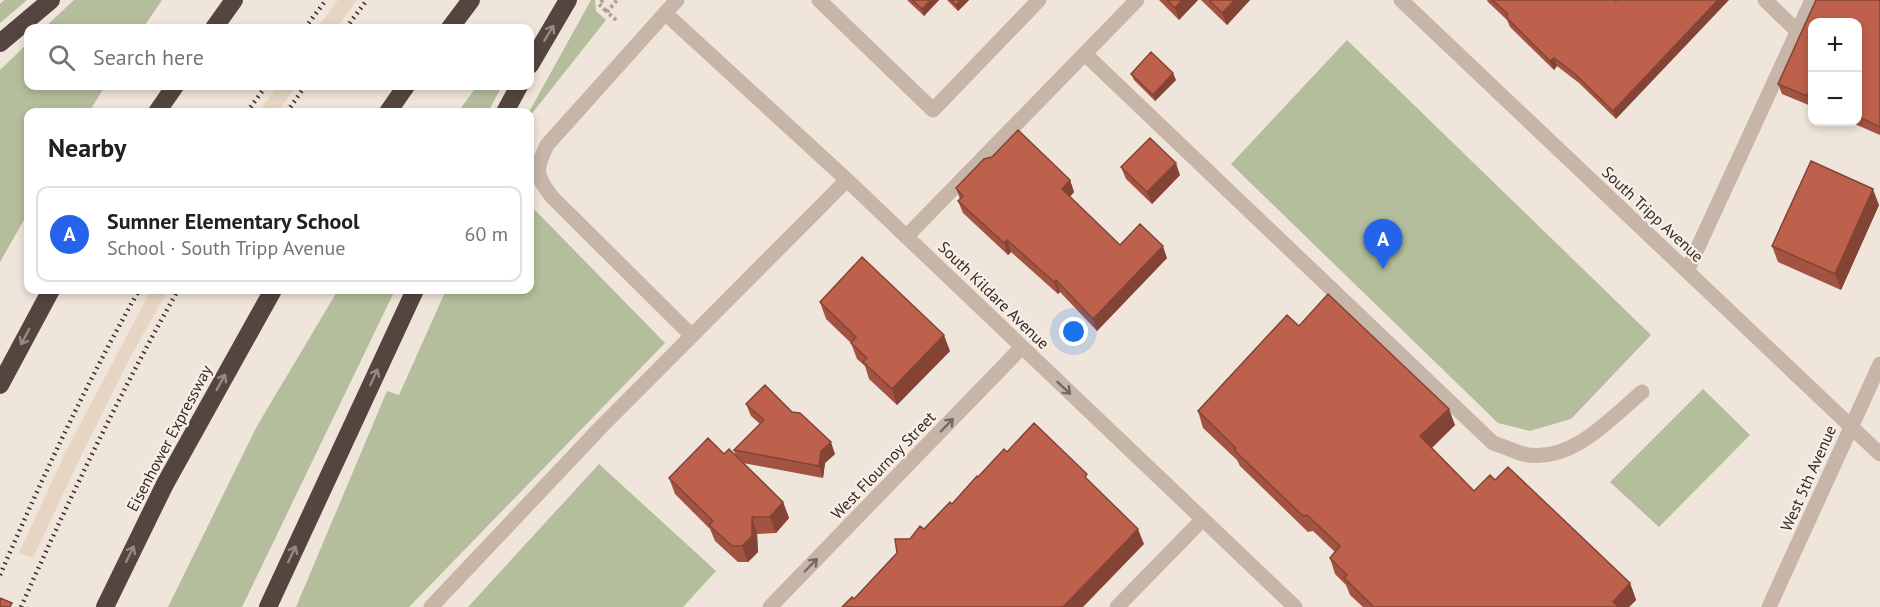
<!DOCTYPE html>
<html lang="en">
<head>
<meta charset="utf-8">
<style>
  :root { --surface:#fff; --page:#f2f2f2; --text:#202124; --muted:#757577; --line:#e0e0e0; --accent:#2563eb }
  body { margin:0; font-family:"PT Sans",sans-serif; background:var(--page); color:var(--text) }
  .controls { position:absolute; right:18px; top:18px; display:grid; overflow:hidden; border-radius:12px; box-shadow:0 3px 9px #0003 }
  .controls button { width:54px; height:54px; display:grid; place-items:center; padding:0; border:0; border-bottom:2px solid var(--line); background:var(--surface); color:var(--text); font:30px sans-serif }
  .you { position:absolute; left:1074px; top:332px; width:21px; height:21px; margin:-15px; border:4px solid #fff; border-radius:50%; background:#1a73e8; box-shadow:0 0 0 9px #1a73e833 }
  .badge { display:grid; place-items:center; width:39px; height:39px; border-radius:50%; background:var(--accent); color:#fff; font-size:20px; font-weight:700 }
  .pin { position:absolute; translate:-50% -50px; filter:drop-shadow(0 2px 3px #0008) }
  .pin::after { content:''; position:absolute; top:32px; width:21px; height:18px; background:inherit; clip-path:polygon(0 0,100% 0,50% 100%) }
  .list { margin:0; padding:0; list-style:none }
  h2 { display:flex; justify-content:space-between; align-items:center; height:78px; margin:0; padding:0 24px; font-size:26px }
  h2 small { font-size:20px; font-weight:400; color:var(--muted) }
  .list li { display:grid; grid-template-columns:39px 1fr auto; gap:18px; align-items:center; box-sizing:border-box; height:96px; margin:0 12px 12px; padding:0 12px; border:2px solid var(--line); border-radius:12px }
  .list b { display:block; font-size:22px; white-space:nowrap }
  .list p { margin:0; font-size:20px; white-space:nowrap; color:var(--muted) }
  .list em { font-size:20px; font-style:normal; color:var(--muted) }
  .icon { flex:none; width:33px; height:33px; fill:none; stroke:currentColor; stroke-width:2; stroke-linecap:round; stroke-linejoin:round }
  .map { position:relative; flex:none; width:1880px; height:607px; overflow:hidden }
  .search { position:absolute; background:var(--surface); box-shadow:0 3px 9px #0003; left:24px; top:24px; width:510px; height:66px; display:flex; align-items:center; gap:15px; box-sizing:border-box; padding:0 21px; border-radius:12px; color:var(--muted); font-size:22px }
  .panel { position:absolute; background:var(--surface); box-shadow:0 3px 9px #0003; left:24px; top:108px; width:510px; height:186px; border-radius:12px }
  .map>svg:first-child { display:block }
  .green { fill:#b4be9c }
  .plaza { fill:#e7d5c3 }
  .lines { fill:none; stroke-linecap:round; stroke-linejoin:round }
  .path { stroke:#b39f92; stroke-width:4; stroke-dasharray:3 3; stroke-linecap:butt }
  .minor { stroke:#c7b5a8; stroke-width:15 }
  .highway { stroke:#55453f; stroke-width:18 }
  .rail { stroke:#342b28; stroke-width:4.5; stroke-dasharray:1.5 4.5; stroke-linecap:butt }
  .wall { fill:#a35341 }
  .shaded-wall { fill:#844435 }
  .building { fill:#bd614c; stroke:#844435; stroke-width:1.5 }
  .oneway { stroke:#968982 }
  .oneway2 { stroke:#766962 }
  .labels { text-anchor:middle; stroke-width:4.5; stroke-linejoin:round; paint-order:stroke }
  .street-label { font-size:16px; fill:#342b28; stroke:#f8efe7 }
</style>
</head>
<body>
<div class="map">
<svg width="1880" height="607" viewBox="0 0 1880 607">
  <rect width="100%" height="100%" fill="#f0e5db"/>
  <path class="green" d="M4,0H27L0,23V4Z
    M74,0H162L143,28H44Z
    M591,0H595L596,11L606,20L530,116L529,112Z
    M1347,40L1651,335L1571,419L1530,431L1498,423L1231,164Z
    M28,43V86H105L89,112H28V213L0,262V70Z
    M477,86H502L488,112H458Z
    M530,205L665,343L409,607H296L387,391L399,395L446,290H530Z
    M338,290H395L242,607H168L257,426Z
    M1703,389L1750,435L1659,527L1610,482Z
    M599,464L716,571L683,607H468Z"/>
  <path class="plaza" d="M338,0H357L336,28H317Z
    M277,86H296L278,112H259Z
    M151,290H168L132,354L81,456L33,558L19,553L67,449Z"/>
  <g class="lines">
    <path class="path" d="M603,0L599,4L607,12
      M616,20L607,12L617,0"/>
    <path class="minor" d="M677,0L547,145C535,170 535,175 552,197L692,336
      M819,0L933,110L1039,0
      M1401,0L1880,454
      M1765,0L1797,31
      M665,13L847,180L1295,607
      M1085,54L1493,443C1504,446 1517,453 1528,455C1574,461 1611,418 1642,392
      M906,237L1137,0
      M1687,271L1812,0
      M431,607L602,426L847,180
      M770,607L1022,347
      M1117,607L1203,519
      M1769,607L1880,364"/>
    <path class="highway" d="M214,28L234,0
      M450,28L471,0
      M0,43L51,0
      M530,65L568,0
      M157,112L175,86
      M388,112L406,86
      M505,112L519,86
      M0,385L51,290
      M105,607L165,484L273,290
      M268,607L415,290"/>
    <path class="rail" d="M305,28L326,0
      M346,28L367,0
      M247,112L266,86
      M287,112L305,86
      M0,575C42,478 87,382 139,290
      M21,607C69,499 120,393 178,290"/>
  </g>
  <path class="wall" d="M907,0H939L924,16Z
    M947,0H969L958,11Z
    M1159,0H1198L1179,20Z
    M1201,0H1250L1227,25Z
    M1487,0H1614L1616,119L1579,83L1557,66L1554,70L1510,27L1507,20L1488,2Z
    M1816,0H1880V135L1850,122H1857V22H1812V105V104L1811,106L1782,94L1778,84Z
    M1131,74L1176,80L1155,101L1134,80Z
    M1121,167L1180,175L1152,204L1126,179Z
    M1070,180L1074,192L1070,197L1120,245L1167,258L1097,331L1060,292L1058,294L1011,252L1008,255L963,213L958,201L960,199L956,188Z
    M1879,205L1841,290L1778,262L1772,246Z
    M820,302L950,351L897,405L869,379L865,366L857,359L851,343L826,319Z
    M1299,326L1455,425L1432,448L1474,491L1495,480L1630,583L1636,600L1629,607H1363L1350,595L1346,585L1335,574L1330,558L1335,552L1313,531L1308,532L1240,466L1237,460L1203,428L1198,411Z
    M746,404L835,454L825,463L823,478L743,463L783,502L789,518L776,533L757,534L758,552L748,562H738L715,541L710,529L675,494L669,478L724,454L736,457L734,450L760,424L751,416Z"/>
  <path class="shaded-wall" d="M931,0H939L924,16L922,9Z
    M961,0H969L958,11L956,5Z
    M1182,0H1198L1179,20L1175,8Z
    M1235,0H1250L1227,25L1222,13Z
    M1718,0H1729L1616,119L1613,111Z
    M1554,58L1557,66L1554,70L1550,61Z
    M1173,73L1176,80L1155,101L1153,95Z
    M1808,94L1812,104L1811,106L1807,96Z
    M1176,163L1180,175L1152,204L1147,192Z
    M1070,180L1074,192L1066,201L1062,189Z
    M1873,189L1879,205L1841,290L1835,274Z
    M1007,240L1011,252L1008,255L1004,243Z
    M1163,246L1167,258L1097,331L1093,319Z
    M1056,280L1060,292L1058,294L1054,282Z
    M944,335L950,351L897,405L892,389Z
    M1449,409L1455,425L1426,453L1420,436Z
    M831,442L835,454L825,463L823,478L819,466L821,451Z
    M783,502L789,518L776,533L770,517Z
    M752,517L757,534L758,552L748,562L742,546Z
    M1138,529L1144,544L1083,607H1063Z
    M1630,583L1636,600L1629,607H1615L1613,602Z"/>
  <path class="building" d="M912,0H931L922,9Z
    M951,0H961L956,5Z
    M1167,0H1182L1175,8Z
    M1209,0H1235L1222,13Z
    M1492,0H1614L1616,1L1617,0H1718L1613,111L1575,74L1554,58L1550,61L1507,18V13Z
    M1816,0H1880V127L1857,116V22H1812V96L1808,94L1807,96L1778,84Z
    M1151,52L1173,73L1153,95L1131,74Z
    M1018,130L1070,180L1062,189L1120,245L1140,224L1163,246L1093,319L1056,280L1054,282L1007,240L1004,243L958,201L963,196L956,188L984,159L992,157Z
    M1150,138L1176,163L1147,192L1121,167Z
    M1811,161L1873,189L1835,274L1772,246Z
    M862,257L944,335L892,389L863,362L867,358L851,343L856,337L820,302Z
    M1328,294L1449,409L1420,436L1474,491L1490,475L1495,480L1508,467L1630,583L1613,602L1619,607H1374L1344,578L1347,575L1330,558L1340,546L1307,515L1303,516L1234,450L1236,448L1198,411L1287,315L1299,326Z
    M765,385L792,412L800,413L831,442L821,451L819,466L734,450L764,420L746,404Z
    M1034,423L1087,474L1085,477L1138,529L1063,607H842L852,597L854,599L897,553L895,539H910L920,526L924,529L950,502L952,504L977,476L978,477L1004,449L1007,452Z
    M708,438L724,454L729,449L783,502L770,517H752V536L742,546H732L709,525L713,521L669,478Z
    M0,598L12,603L10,607H0Z"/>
  <defs><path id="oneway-shaft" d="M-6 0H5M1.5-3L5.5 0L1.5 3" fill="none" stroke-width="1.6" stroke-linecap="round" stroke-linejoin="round" transform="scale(1.5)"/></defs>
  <g class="oneway">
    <use href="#oneway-shaft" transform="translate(549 33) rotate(-59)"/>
    <use href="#oneway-shaft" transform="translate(25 337) rotate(118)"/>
    <use href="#oneway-shaft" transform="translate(374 377) rotate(-65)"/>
    <use href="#oneway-shaft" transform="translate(221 382) rotate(-61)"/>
    <use href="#oneway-shaft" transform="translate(130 554) rotate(-64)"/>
    <use href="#oneway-shaft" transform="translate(292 554) rotate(-65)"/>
  </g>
  <g class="oneway2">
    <use href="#oneway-shaft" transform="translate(1064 388) rotate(43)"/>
    <use href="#oneway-shaft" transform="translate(947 425) rotate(-46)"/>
    <use href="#oneway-shaft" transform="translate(811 565) rotate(-46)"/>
  </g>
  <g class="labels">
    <g class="street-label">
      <text transform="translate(1653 214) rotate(43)" y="6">South Tripp Avenue</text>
      <text transform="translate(994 295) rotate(44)" y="6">South Kildare Avenue</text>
      <text transform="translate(169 438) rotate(-62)" y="6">Eisenhower Expressway</text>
      <text transform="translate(883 465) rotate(-46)" y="6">West Flournoy Street</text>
      <text transform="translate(1808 478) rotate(-66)" y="6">West 5th Avenue</text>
    </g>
  </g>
</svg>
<div class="controls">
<button>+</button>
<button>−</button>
</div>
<div class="you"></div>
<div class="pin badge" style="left:1383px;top:269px">A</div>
<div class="search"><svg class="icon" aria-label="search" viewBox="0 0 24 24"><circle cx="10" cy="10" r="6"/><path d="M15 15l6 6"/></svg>Search here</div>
<section class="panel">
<h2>Nearby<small></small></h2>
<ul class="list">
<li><span class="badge">A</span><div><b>Sumner Elementary School</b><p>School · South Tripp Avenue</p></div><em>60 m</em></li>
</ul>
</section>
</div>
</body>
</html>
